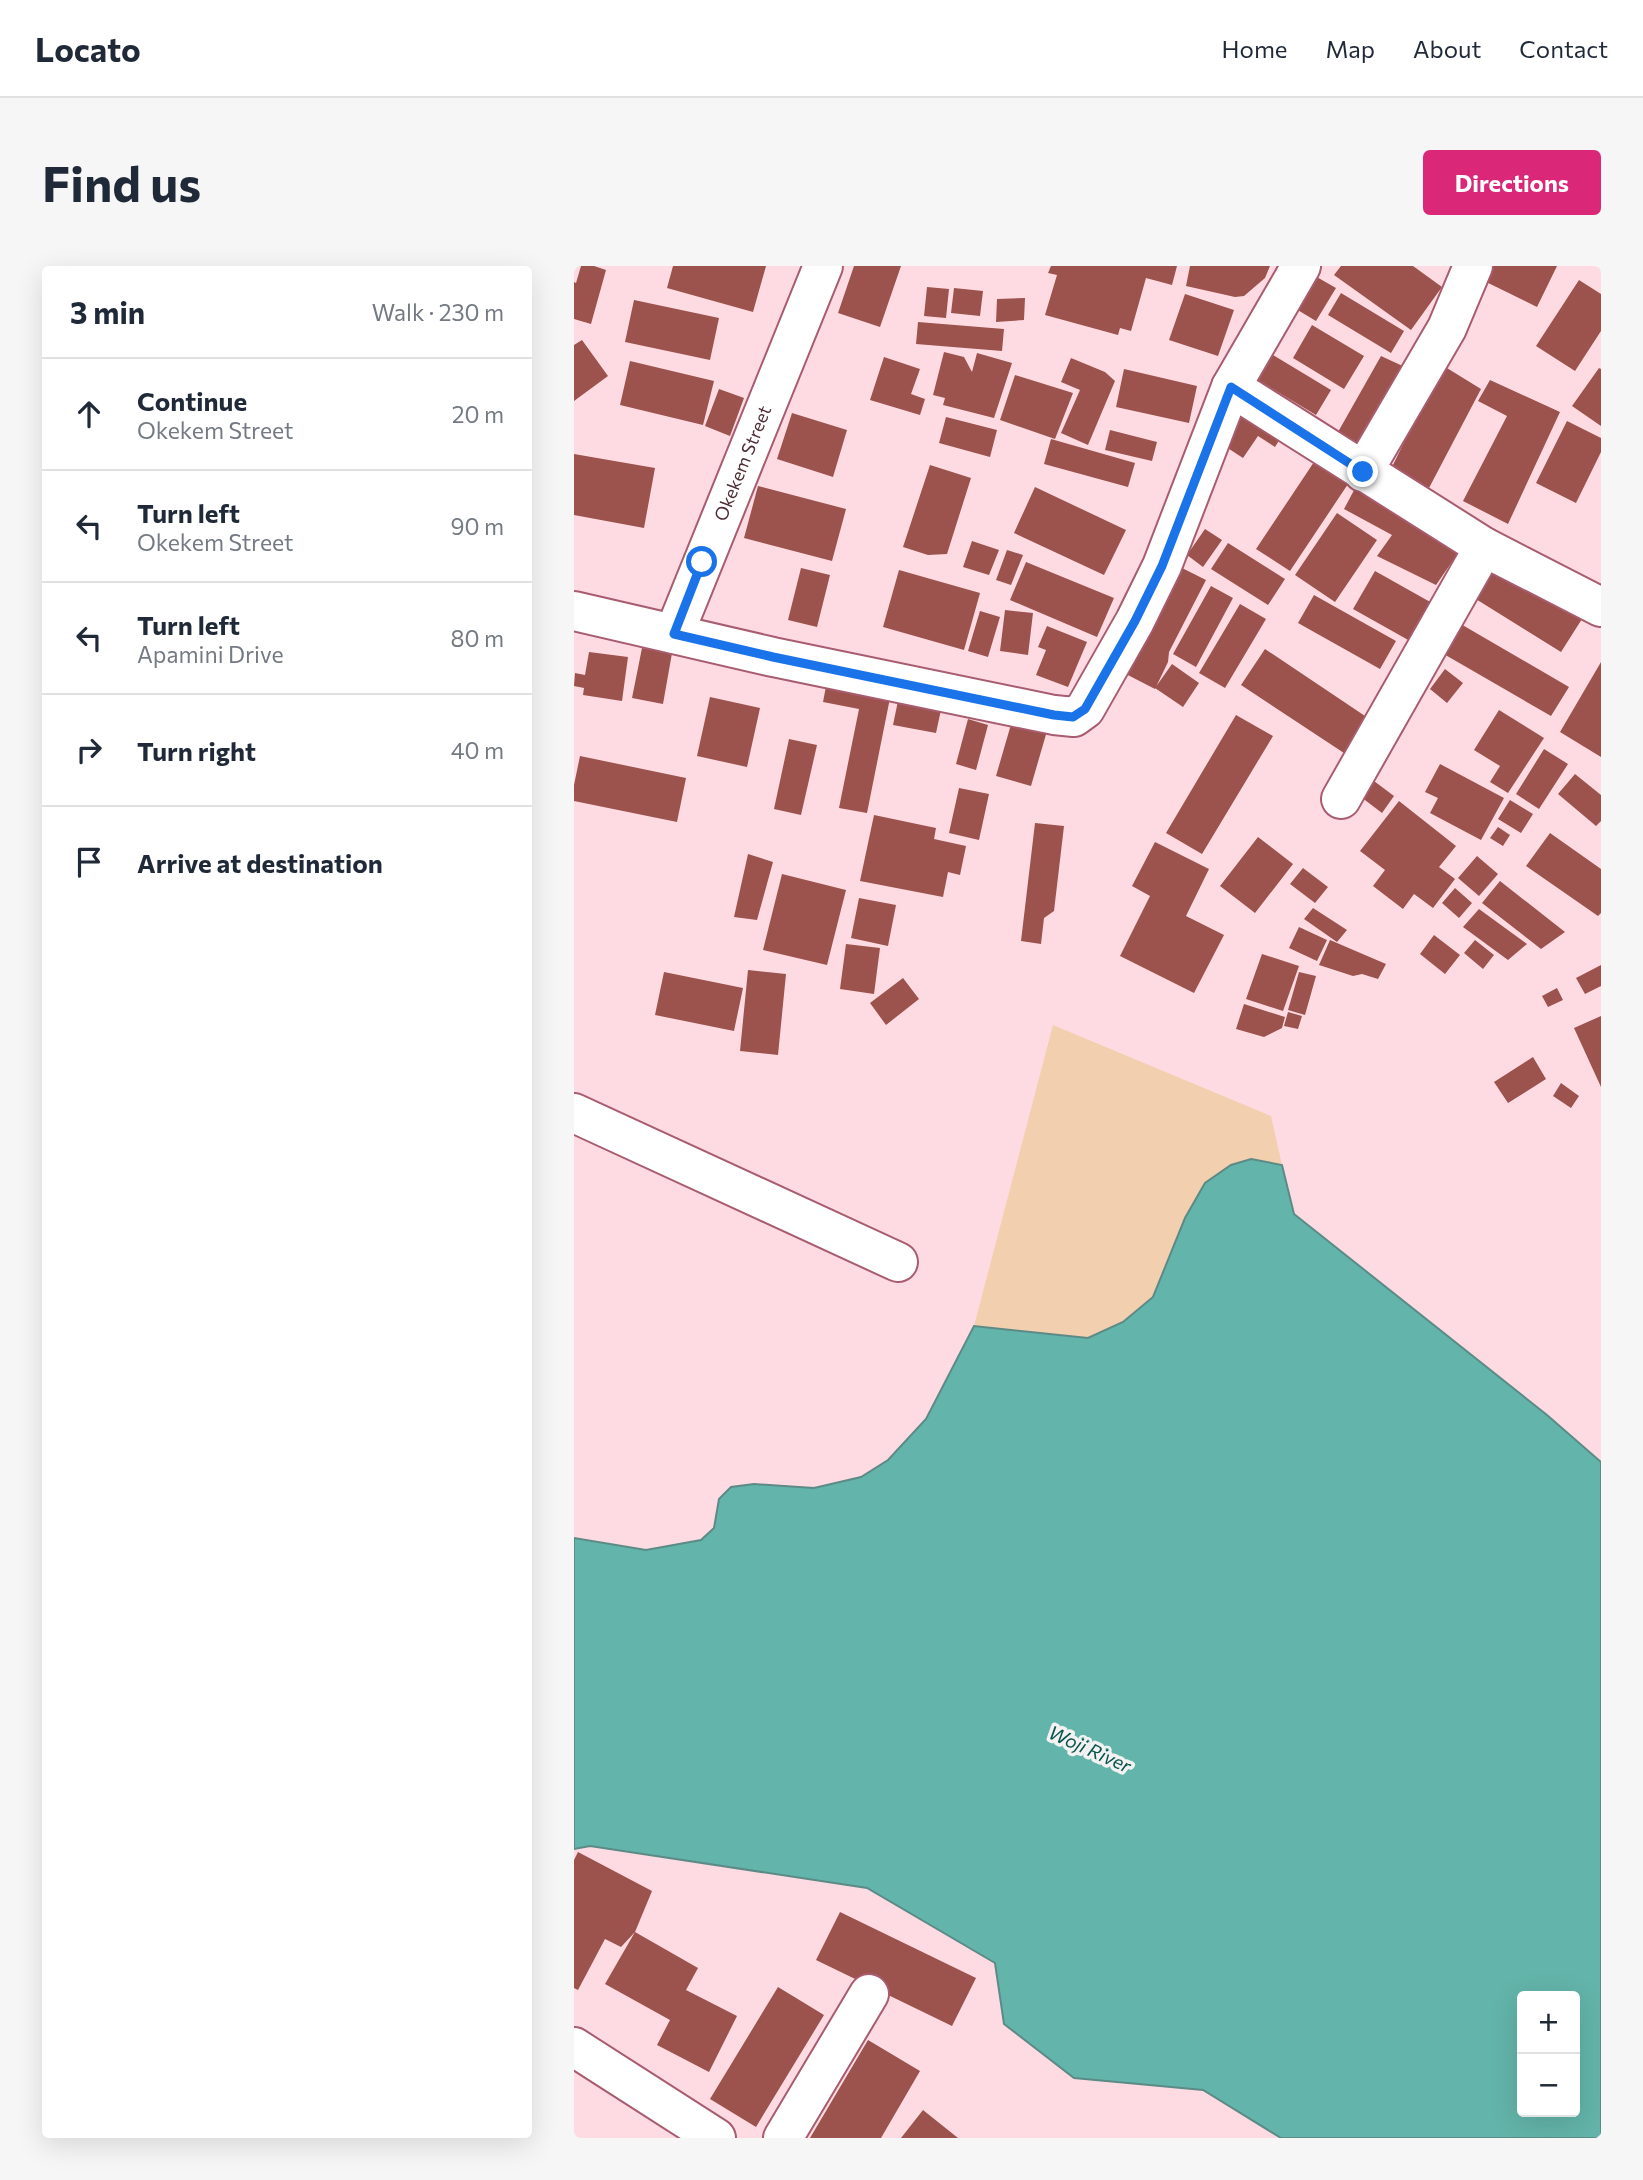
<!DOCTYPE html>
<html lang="en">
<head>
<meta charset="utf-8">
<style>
  :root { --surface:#fff; --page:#f6f6f7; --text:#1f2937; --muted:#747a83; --line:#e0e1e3; --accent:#db2777 }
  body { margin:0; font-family:Commissioner,sans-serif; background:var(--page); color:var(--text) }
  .controls { position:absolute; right:21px; bottom:21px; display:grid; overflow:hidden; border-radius:7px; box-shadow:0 7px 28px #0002 }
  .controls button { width:63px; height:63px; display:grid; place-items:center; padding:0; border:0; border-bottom:2px solid var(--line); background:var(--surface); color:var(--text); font:35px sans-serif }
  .stop { position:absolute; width:21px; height:21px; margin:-16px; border:5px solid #1a73e8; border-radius:50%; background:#fff }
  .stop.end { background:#1a73e8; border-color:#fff; box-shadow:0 2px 7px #0008 }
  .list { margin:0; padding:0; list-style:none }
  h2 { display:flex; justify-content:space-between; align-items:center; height:91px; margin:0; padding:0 28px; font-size:30px }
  h2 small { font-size:23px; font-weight:400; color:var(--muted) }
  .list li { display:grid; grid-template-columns:46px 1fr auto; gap:21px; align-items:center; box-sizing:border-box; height:112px; padding:0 28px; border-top:2px solid var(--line) }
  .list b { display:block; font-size:26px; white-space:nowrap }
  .list p { margin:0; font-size:23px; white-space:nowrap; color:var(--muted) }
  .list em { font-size:23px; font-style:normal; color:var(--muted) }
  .icon { flex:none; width:38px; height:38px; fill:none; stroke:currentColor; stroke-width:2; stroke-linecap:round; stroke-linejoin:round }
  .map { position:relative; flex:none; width:1027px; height:1872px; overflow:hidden; border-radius:7px }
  header { display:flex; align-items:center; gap:42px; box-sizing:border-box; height:98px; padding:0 35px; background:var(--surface); border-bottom:2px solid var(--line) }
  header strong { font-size:33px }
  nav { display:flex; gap:38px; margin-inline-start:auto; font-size:24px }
  .intro { display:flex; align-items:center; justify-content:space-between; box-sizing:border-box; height:168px; padding:0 42px }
  h1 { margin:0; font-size:49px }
  .button { padding:18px 32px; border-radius:7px; background:var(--accent); color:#fff; font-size:24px; font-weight:700 }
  main { display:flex; gap:42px; padding:0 42px }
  aside { flex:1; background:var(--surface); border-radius:7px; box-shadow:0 7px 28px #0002 }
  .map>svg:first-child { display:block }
  .green { fill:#f2cfae }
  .water { fill:#63b4aa; stroke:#5c8b87; stroke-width:2; fill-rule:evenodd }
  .building { fill:#9c524d }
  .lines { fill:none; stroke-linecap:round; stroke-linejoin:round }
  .minor-casing { stroke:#a85c6f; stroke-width:42 }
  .minor { stroke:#fff; stroke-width:38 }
  .route { stroke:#1a73e8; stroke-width:9 }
  .labels { text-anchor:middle; stroke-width:7; stroke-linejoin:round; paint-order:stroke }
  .street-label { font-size:18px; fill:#4d2c34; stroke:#f2f2f2 }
  .water-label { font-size:19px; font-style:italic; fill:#0a534c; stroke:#f2f2f2 }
</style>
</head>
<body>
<header>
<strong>Locato</strong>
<nav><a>Home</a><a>Map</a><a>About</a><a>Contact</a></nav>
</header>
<div class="intro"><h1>Find us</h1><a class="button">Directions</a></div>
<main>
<aside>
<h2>3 min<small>Walk · 230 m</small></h2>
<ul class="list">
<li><svg class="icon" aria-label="ahead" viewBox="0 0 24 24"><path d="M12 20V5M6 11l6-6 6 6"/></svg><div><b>Continue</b><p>Okekem Street</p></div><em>20 m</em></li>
<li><svg class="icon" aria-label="left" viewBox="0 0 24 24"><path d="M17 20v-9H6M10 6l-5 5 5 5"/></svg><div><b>Turn left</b><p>Okekem Street</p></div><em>90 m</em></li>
<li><svg class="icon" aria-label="left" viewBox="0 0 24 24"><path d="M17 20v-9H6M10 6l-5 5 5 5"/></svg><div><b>Turn left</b><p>Apamini Drive</p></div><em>80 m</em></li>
<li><svg class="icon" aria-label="right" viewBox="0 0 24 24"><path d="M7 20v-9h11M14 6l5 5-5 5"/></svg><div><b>Turn right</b></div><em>40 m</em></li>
<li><svg class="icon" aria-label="arrive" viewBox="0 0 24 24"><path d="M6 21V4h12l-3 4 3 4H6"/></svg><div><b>Arrive at destination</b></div></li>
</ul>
</aside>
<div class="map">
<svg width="1027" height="1872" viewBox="0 0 1027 1872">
  <rect width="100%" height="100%" fill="#fedbe2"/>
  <path class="green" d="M479,759L697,850L708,899L677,893L657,899L631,917L611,952L579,1031L549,1056L514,1072L400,1060Z"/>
  <path class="water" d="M677,893L708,899L720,948L973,1149L1027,1196V1872H707L629,1824L500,1812L430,1758L421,1697L293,1622L16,1580L0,1583V1272L72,1284L127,1274L140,1262L145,1233L157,1221L180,1218L240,1222L287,1211L314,1194L352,1153L400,1060L514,1072L549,1056L579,1031L611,952L631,917L657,899ZM948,1730H1001V1846H948Z"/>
  <path class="building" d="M7,0H20L32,4L17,58L0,53V16L2,17Z
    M99,0H192L179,46L93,22Z
    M280,0H327L306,61L264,47Z
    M477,0H603L598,19L572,12L557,65L546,62L544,69L471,49L483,9L474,7Z
    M616,0H696L691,12L670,30L661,31L612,20Z
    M767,0H839L868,21L837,64L760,9Z
    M911,0H983L963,41L904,12Z
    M741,10L762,22L742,55L722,43Z
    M1005,14L1027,28V65L1001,105L962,80Z
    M353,21L375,23L372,52L350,50Z
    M380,22L409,25L406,50L377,47Z
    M767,27L830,65L817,87L754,49Z
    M611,28L660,44L644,90L595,74Z
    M451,32L450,54L422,56L423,33Z
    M60,34L145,52L136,94L51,76Z
    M344,56L430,63L428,85L342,78Z
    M738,59L790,90L770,123L719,92Z
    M8,74L34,110L0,135V79Z
    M370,86L390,91L398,106L403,87L438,97L420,152L369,139L371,132L359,129Z
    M699,89L757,124L742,149L684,114Z
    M807,90L833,102L786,178L764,166Z
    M310,91L346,103L337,128L351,133L346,149L296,134Z
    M497,92L531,106L541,115L514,179L487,167L506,124L487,116Z
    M56,95L140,115L129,159L46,139Z
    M868,99L907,123L855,222L817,203Z
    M1025,102L1027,103V160L998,140Z
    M550,103L623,120L615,157L542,141Z
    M441,109L499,127L481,173L426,154Z
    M916,114L986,146L934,258L889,235L933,150L904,135Z
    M145,123L170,132L156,170L131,160Z
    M671,139L711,165L701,181L684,170L669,192L646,177Z
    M218,147L273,164L259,211L203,193Z
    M372,151L423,164L416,191L365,177Z
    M993,155L1027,172V186L1002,237L962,217Z
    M536,164L583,176L578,195L531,184Z
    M477,173L561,197L554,221L470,198Z
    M746,187L780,209L716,305L682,283Z
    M0,188L81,202L70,262L0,249Z
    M356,199L397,212L373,288L354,289L329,281Z
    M786,213L891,277L862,319L803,290L818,269L770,243Z
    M184,220L272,243L258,295L170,272Z
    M461,221L552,264L530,309L440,267Z
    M763,247L803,274L761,336L721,309Z
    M631,263L648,274L629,301L613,289Z
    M398,275L425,284L415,309L389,301Z
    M654,277L711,313L694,339L637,303Z
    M433,284L449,289L437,319L422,314Z
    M452,296L540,332L523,371L436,334Z
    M918,297L1008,353L987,386L897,330Z
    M602,299L632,314L595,386L594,396L581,423L548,406Z
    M227,302L256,309L243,361L214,354Z
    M325,304L406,327L390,384L309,361Z
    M801,305L858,337L836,375L779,343Z
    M637,320L659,332L622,401L599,388Z
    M740,329L822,375L806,403L724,357Z
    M666,338L692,353L651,422L625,407Z
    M431,344L459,347L454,389L426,385Z
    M406,345L426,351L414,391L394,385Z
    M885,357L995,421L977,450L868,387Z
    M473,360L513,376L494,421L462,409L472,384L464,381Z
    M68,382L98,387L89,438L58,432Z
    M691,383L794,452L770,487L667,419Z
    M15,386L54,391L48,435L9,429L10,422L0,420L1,407L11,409Z
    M1027,396V491L986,466Z
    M598,398L625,417L609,441L581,422Z
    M871,403L889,417L873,437L856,423Z
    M253,415L317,427L293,547L265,542L285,443L249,436Z
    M325,430L368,439L362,467L319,459Z
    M136,431L186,442L173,501L123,490Z
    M925,444L970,472L934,527L916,516L926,500L900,484Z
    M662,449L699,470L628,588L592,567Z
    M394,453L414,459L402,504L382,498Z
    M438,455L473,465L457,520L422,510Z
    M215,473L243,479L227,549L200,543Z
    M970,483L994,498L965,543L942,528Z
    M6,490L112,512L103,556L0,535V519Z
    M866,498L930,532L907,574L856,547L864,532L851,526Z
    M1001,508L1027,529V555L1022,560L984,528Z
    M800,515L820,530L808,547L787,531Z
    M385,522L415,528L405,574L375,567Z
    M936,534L959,548L947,567L924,553Z
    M825,535L882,580L865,601L881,613L859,642L840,628L829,643L799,620L811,604L786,585Z
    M300,549L362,562L360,573L392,580L386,609L374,606L369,631L286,615Z
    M461,557L490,560L480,645L470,652L467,678L447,675Z
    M924,561L936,569L929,580L916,572Z
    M976,567L1027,603V647L1024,650L952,600Z
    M684,571L719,598L681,647L646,620Z
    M581,576L635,603L612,650L650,669L620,727L546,690L576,630L558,620Z
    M174,588L199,596L183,654L160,651Z
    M903,590L924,608L905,630L884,612Z
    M729,602L754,621L741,637L716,618Z
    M208,608L272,624L253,699L189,684Z
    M926,615L991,666L967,683L908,637Z
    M881,622L898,637L885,652L868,637Z
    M285,632L322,639L314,680L277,672Z
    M739,642L773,664L763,676L730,653Z
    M905,643L953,678L934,694L889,661Z
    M725,661L753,674L743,695L715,682Z
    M860,669L886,689L871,708L846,688Z
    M756,674L812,698L804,713L788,708L779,710L745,699Z
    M901,674L920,689L909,703L890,687Z
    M272,678L306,682L300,728L266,723Z
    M688,688L725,700L709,745L672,733Z
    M1027,699V720L1011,728L1002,712Z
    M174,704L212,708L204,789L166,785Z
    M90,706L169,722L160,765L81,749Z
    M725,706L742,710L731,749L714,744Z
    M329,712L345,733L312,759L296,737Z
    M983,722L989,734L974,741L968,730Z
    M670,738L711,751L708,762L690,771L662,763Z
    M714,746L728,750L724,763L710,760Z
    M1027,750V821L1000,762Z
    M959,791L972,813L934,837L920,816Z
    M987,817L1005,830L997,842L979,830Z
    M4,1586L78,1625L61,1666L124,1702L112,1724L163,1750L135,1806L83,1779L96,1754L31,1718L61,1666L47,1681L31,1673L4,1724L0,1722V1594Z
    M266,1646L402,1712L378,1760L242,1694Z
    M204,1721L250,1749L182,1861L136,1833Z
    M294,1774L346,1805L307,1872H236Z
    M349,1844L384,1872H327Z"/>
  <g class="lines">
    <defs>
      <g id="minor">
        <path d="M657,121L910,281L1027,341"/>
        <path d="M789,206L873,62L899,0"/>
        <path d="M0,345L199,391L480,449L500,451L511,443L561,355L588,300L657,121L727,0"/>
        <path id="s1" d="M100,368L249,0"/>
        <path d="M767,533L910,281"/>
        <path d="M0,847L324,996"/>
        <path d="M0,1781L142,1872"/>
        <path d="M209,1872L295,1728"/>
      </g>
    </defs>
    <use href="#minor" class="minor-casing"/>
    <use href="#minor" class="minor"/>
  </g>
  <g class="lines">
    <path class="route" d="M128,296L100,368L199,391L480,449L499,451L511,443L561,355L588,300L657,121L789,206"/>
  </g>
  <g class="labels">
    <g class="street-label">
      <text dy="6" stroke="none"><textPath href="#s1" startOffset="184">Okekem Street</textPath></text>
    </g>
    <g class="water-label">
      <text transform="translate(516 1483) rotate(24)" y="7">Woji River</text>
    </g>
  </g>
</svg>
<div class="controls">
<button>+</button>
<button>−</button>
</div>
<div class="stop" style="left:128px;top:296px"></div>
<div class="stop end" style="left:789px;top:206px"></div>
</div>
</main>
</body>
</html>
